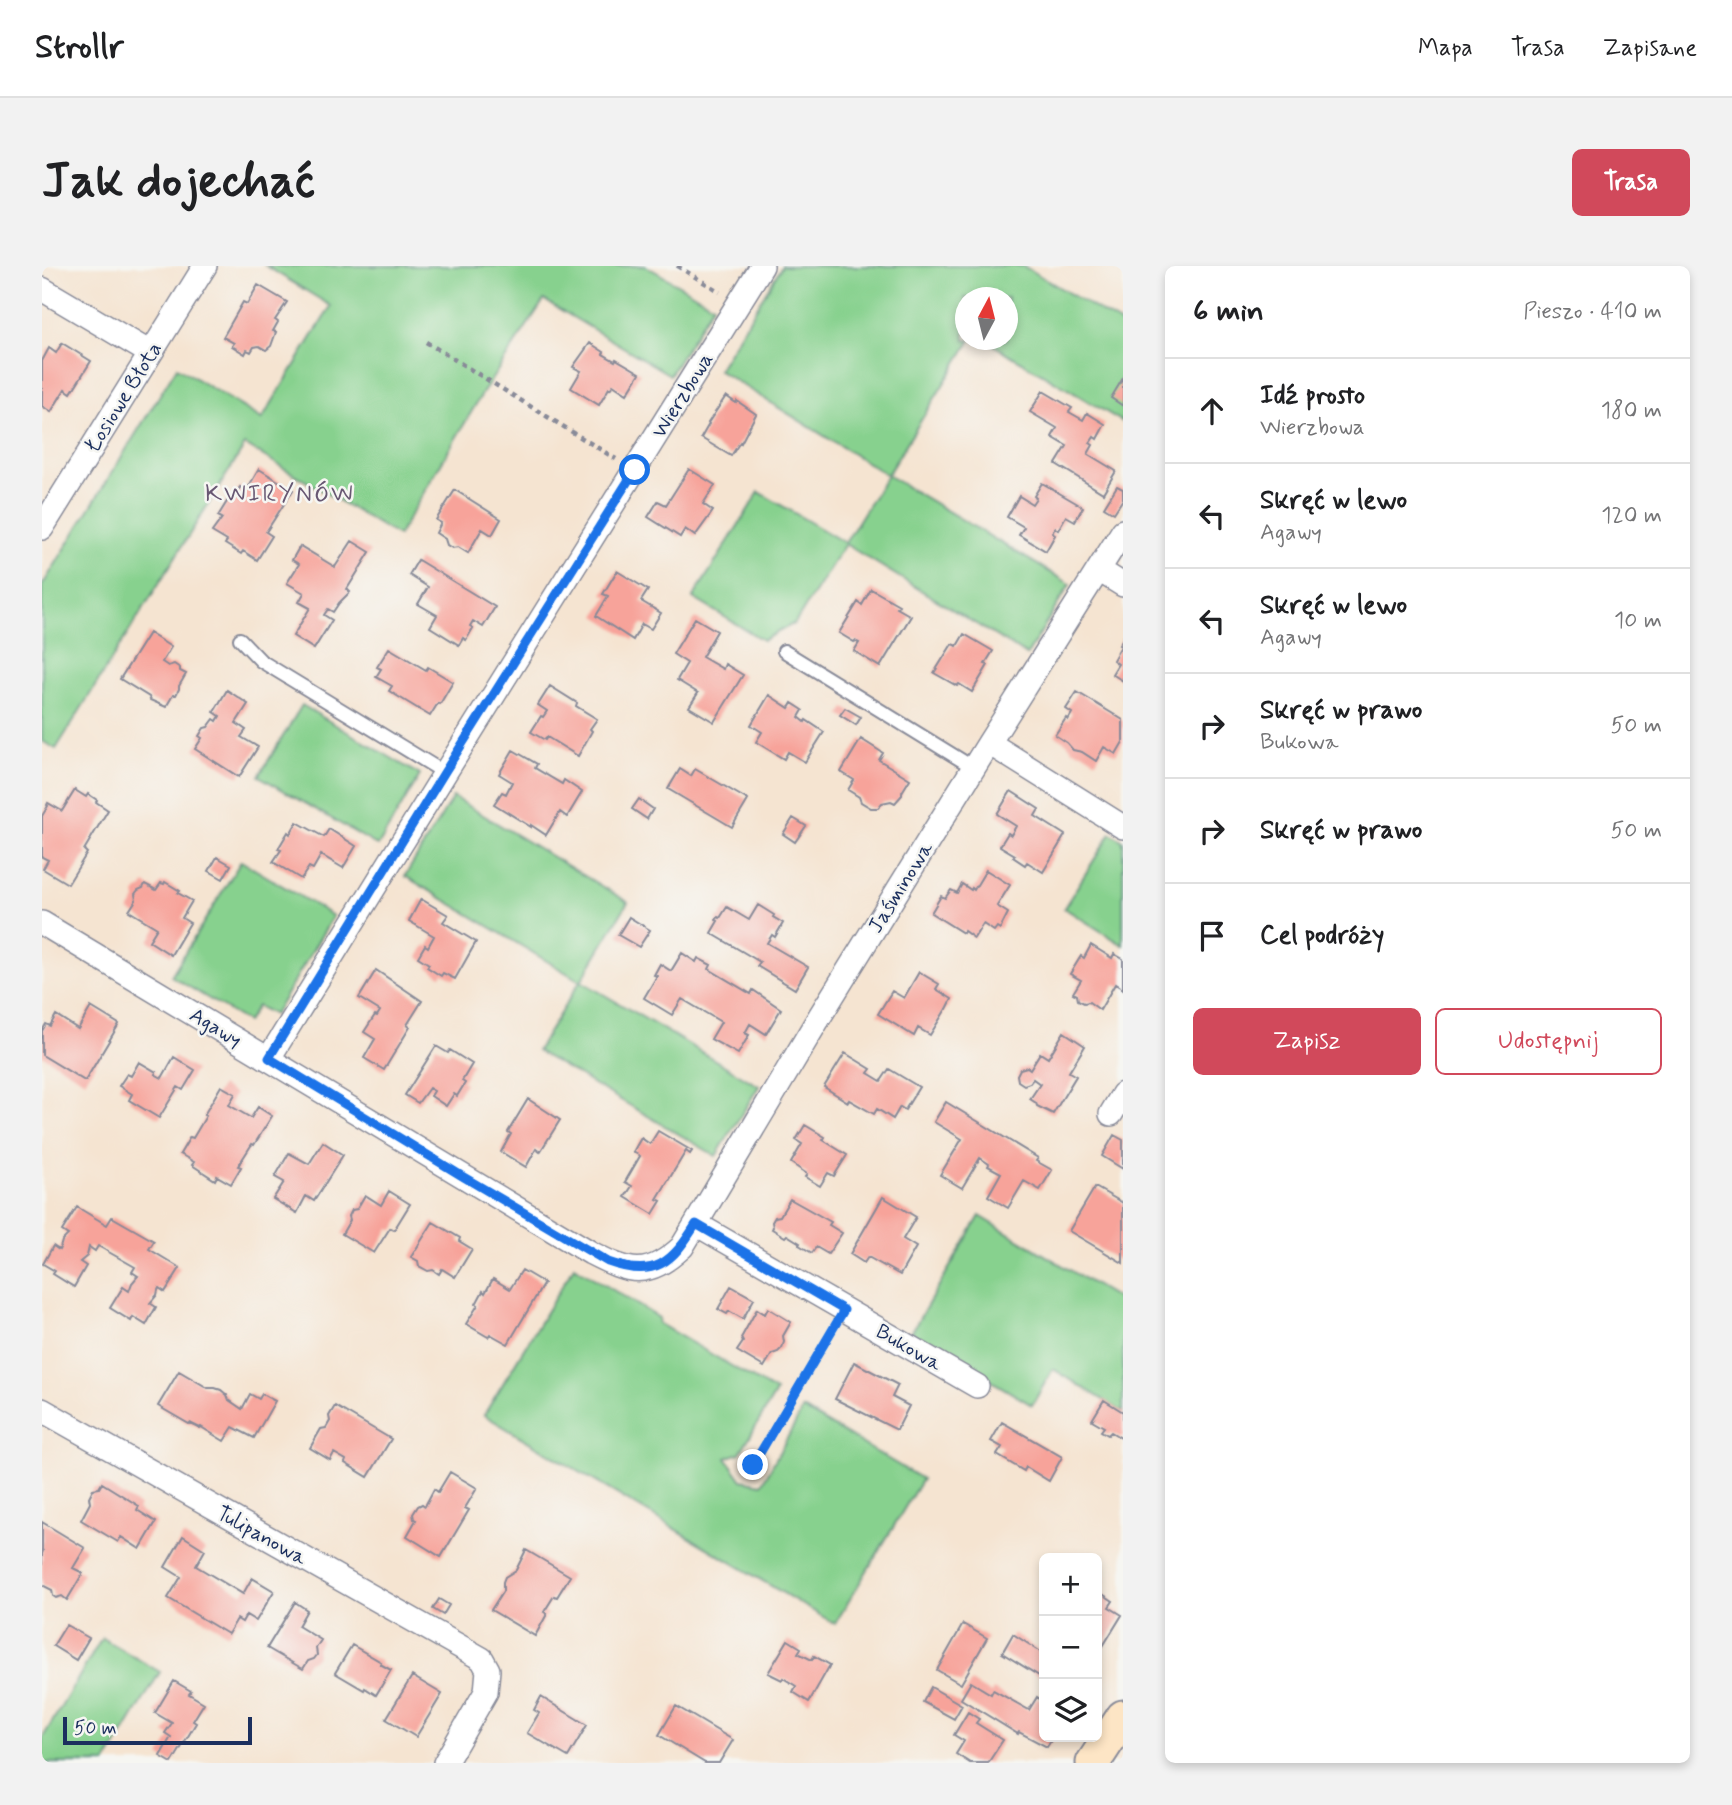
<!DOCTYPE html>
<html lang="pl">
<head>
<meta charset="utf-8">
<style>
  :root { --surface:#fff; --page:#f2f2f2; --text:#202124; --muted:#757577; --line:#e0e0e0; --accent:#d1495b }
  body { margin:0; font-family:Mynerve,sans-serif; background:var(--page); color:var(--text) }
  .controls { position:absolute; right:21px; bottom:21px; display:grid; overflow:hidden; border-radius:10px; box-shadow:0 4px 10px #0003 }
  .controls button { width:63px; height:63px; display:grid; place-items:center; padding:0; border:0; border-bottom:2px solid var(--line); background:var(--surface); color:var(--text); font:35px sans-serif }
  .compass { position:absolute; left:913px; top:21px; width:63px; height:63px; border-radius:50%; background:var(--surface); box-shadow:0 4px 10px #0003; rotate:7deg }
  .scale { position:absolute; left:21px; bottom:18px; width:189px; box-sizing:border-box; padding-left:7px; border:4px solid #1b2f5e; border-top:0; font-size:19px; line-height:24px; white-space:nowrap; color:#1b2f5e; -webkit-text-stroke:5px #f6f6f2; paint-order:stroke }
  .stop { position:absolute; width:21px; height:21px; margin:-16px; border:5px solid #1a73e8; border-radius:50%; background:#fff }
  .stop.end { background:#1a73e8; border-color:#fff; box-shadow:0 2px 7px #0008 }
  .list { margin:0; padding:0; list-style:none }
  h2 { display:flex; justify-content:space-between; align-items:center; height:91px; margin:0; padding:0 28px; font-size:30px }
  h2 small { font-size:23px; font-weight:400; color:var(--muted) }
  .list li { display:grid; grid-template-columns:46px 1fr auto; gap:21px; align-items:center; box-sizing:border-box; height:105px; padding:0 28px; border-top:2px solid var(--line) }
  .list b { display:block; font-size:26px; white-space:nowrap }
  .list p { margin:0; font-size:23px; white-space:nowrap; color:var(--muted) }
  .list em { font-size:23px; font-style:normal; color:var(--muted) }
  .actions { display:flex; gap:14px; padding:21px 28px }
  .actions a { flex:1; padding:16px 0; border:2px solid var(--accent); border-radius:10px; text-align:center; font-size:24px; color:var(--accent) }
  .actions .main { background:var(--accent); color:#fff }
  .icon { flex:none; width:38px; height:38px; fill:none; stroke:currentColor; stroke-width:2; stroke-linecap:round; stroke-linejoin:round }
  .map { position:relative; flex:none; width:1081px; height:1497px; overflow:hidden; border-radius:10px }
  header { display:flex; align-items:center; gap:42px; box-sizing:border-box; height:98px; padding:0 35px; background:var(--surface); border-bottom:2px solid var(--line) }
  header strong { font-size:33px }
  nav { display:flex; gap:38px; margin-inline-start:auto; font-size:24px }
  .intro { display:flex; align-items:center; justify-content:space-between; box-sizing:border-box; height:168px; padding:0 42px }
  h1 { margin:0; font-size:49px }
  .button { padding:18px 32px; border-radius:10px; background:var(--accent); color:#fff; font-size:24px; font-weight:700 }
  main { display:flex; gap:42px; padding:0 42px }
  aside { flex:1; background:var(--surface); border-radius:10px; box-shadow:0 4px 10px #0003 }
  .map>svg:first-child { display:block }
  .green { fill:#87d18e; stroke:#518076; stroke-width:2 }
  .building { fill:#f7a39a }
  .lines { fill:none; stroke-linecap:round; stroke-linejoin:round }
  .service-casing { stroke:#888a98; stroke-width:16 }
  .minor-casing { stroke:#888a98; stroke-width:26 }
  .secondary-casing { stroke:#888a98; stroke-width:37 }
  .path { stroke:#888a98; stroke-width:4.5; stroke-dasharray:5 5; stroke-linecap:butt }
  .service { stroke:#fff; stroke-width:12 }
  .minor { stroke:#fff; stroke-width:23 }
  .secondary { stroke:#fde5c5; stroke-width:33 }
  .route { stroke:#1a73e8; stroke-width:9 }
  .labels { text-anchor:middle; stroke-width:5; stroke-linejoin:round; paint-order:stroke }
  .street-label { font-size:21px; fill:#1b2f5e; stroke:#f6f6f2 }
  .quarter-label { font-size:24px; letter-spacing:2px; fill:#685873; stroke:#f6f6f2 }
</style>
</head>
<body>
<header>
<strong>Strollr</strong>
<nav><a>Mapa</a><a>Trasa</a><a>Zapisane</a></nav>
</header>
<div class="intro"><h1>Jak dojechać</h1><a class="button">Trasa</a></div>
<main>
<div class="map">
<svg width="1081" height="1497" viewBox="0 0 1081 1497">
  <rect width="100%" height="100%" fill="#f6f6f2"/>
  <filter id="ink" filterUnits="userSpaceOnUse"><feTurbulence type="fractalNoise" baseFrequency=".0143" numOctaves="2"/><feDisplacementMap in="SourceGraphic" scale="14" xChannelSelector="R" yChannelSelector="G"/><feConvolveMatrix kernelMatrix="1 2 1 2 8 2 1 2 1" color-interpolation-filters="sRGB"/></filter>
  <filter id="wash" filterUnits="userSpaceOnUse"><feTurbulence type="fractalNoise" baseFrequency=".00686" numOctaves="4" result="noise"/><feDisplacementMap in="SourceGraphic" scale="28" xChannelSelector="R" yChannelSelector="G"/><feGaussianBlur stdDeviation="1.57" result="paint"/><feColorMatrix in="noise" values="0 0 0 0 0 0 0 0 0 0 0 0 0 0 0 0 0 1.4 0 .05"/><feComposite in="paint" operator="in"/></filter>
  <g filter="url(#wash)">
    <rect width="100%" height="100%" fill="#f5e4d1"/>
    <path class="green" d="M224,0H604L671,39L628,109L502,34L440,128L356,270L203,179L14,483L0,475V320L135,101L220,153L289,40Z
      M740,0H981L1081,59V156L943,74H965V32H923V74H929L845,209L1028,318L985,389L803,278L753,357L721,374L651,332L717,226L803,277L845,209L676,104Z
      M260,439L378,509L336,580L217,510Z
      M411,531L586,636L539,715L717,820L674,890L495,785L538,715L363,610Z
      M1069,567L1081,575V679L1022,642Z
      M199,595L291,650L232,749L215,740L205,756L129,710Z
      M938,950L1081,1036V1146L1011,1103L990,1139L869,1067Z
      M532,1000L617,1052L616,1057L734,1126L698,1187L684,1192L700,1214L720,1218L761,1143L880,1213L793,1358L442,1149Z
      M60,1372L118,1406L64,1497H0V1473Z"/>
    <g id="blocks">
      <path class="building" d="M216,19L245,36L233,54L236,56L231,65L234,66L229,80L224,84L217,80L212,81L209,86L205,84L203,88L190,80L192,77L181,71L201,36L205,38Z
        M20,77L49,95L29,127L23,123L9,146L0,140V95L7,82L14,87Z
        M548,77L562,86L561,88L573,95L574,93L598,107L585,128L571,119L568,123L567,122L557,139L529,122L539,105L531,101Z
        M1081,112V140L1069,132Z
        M1001,125L1030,142L1027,146L1041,154L1045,147L1063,158L1055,173L1052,171L1048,177L1051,179L1046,188L1074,205L1061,227L1014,198L1025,180L1010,171L1015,162L988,146Z
        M684,130L694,137L695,135L714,148L699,177L698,176L689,190L659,172L667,158L666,157Z
        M217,203L251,224L224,266L230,270L215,294L201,285L199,288L183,278L185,275L170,266L180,252L176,250L186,234L189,235L198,221L204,225Z
        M647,203L673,219L661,238L671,245L653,270L643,263L638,271L606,251L616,235L624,239Z
        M1000,217L1041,241L1033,255L1024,250L1016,264L1013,262L1010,267L1013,269L1004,285L977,269L982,261L965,251L977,230L990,238L994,232L992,230Z
        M1075,220L1081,223V233L1072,247L1062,241Z
        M413,224L459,253L450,269L440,263L426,287L416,281L410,282L405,279L403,273L394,267L399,257L394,254Z
        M310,275L328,286L305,323L308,326L297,337L291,346L286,343L282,349L290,354L272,383L251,370L268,342L257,336L262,327L245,317L257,298L250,294L258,280L293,301Z
        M376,294L453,341L441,361L431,355L428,360L431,362L424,374L421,372L417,379L388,361L395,349L376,338L386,321L367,309Z
        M575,305L606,324L599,335L619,347L609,363L600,358L591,374L554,350L566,330L561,328Z
        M829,323L857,339L855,342L869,350L838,401L812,385L817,377L813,375L812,376L797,367L816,336L820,339Z
        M653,352L675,365L660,391L681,403L683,398L701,409L672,456L647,441L656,427L635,414L645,397L631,388Z
        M107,367L129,381L120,396L126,400L132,398L138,402V405L144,408L137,420V423L134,429H131L124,441L108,434L107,431L78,413Z
        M922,368L951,385L943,398L946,399L930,426L917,418L915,420L892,407L910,378L915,380Z
        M1081,372V415L1070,408L1076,398L1071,394L1079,380L1077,379Z
        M347,382L384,404L386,401L411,416L398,438L396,437L388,450L347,425L350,420L334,411L339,403L335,401Z
        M508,420L535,437L534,440L555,453L548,463L550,465L536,490L505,471L503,474L489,466L499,450L501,451L505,445L496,439Z
        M185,424L206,438L194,457L204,464L199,471L216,481L197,511L153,483L160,472L157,470L162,462L166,461L172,453L175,455L178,450L172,446Z
        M1035,426L1081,454V476L1074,488L1062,481L1054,495L1040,486L1031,484L1025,477L1013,469L1024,452L1026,454L1030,447L1024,443Z
        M727,429L747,442L750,437L761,444L757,451L763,456L764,454L782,466L763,496L746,486L742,493L714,476L720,466L709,459Z
        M803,442L819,451L814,459L798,449Z
        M819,473L841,487L837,494L868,513L860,526V529L853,537L849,535L840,537L836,542H829L819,536L817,531L806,524L812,514L799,506Z
        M471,484L495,498L493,502L520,518L522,514L540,526L525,551L518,546L504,569L489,559V561L452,538L460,526L464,528L470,516L457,508Z
        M638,503L649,510L653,503L706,534L690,561L626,523Z
        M33,524L44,531L46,528L55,534L54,536L66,544L42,584L45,587L26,618L1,603L6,594L0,591V550L6,540L5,539L6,537L20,545Z
        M969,525L997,543L993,550L1023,569L1001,606L985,596L983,599L971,591L973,589L958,580L966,567L969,569L974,560L955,548Z
        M597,533L611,543L605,553L590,543Z
        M751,552L764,560L753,576L741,568Z
        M255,556L282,571L287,563L314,580L301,602L279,589L271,603L267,601L259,613L231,596L239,584L236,583L246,566L248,568Z
        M175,591L189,599L181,613L167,605Z
        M944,604L968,619L955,640L966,647L958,663L955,661L952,665L941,658L932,672L922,665L921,667L889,647L899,630L903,632L909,624L915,627L920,618L929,624L930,622L932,624Z
        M123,616L138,625L136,627L150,635L140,652L148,657L129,689L107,675L115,662L87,645L94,634L93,628L96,624L101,622L103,618L114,624L119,617L122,618Z
        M379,633L406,649L401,656L434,676L413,713L401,707L399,710L385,701L387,698L376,691L383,679L386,681L392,670L367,655Z
        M716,639L732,649L731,651L741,657L733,671L730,669L725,677L766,701L753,723L715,700L718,696L669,667L676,655L674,654L676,651L678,652L685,641L707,654Z
        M587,651L608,664L597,681L576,669Z
        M1049,679L1070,692L1072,688L1081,693V723L1073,718L1058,744L1047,736L1042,737L1036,734L1035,729L1031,727L1039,714L1028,708L1039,690L1042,692Z
        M640,687L654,696L656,692L669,699L667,703L709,728L711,724L739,743L724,768L708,758L703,767L707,769L696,788L669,773L679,756L640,733L630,749L602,732L615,710L612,709L618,698L629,705Z
        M334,704L380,735L365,759L368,761L342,804L322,792L333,773L322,766L333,749L335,750L338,745L317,732Z
        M877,706L897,718L894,723L910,733L905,743H904L888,769L876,762L872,770L836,748L850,725L862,732Z
        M49,741L77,758L43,815L0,789V765L4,758L8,760L14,749L36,763Z
        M1022,766L1043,780L1027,806L1034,810L1011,848L995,840L994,837L988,833L998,818L991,813L988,817L982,819L976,815L975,809L978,803L985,801L988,803L998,787L1006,792Z
        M394,780L406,787L408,784L430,798L420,815L423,817L415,830L412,828L404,840L389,830L392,825L387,822L376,837L363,829Z
        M803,787L829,803L826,807L839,815L847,803L877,821L863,844L858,841L851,853L835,843L832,848L807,834L806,836L782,821Z
        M132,791L153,804L141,824L136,821L117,852L87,834L90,828L77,820L85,808L89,810L97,796L114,806L113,808L120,812Z
        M179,820L193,828L187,839L209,852L216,841L230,850L212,879L210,878L196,900L199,901L189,918L175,910L173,914L150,899L152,896L138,888L148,871L151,872L164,850L162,849Z
        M486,833L518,854L498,886L494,883L484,901L459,886L469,868L466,866Z
        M904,836L996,892L994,895L1010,904L998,924L982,915L966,942L946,930L959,907L946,900L947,898L938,892L920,922L898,909L920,873L892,856Z
        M763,859L783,871L781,874L805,889L792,910L786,907L778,920L763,911L765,908L749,897L760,878L754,874Z
        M616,865L650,885L648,888L644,885L615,933L619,935L611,948L583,931L590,920L583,916L598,890L591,886L599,872L608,878Z
        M1072,869L1081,874V903L1060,890Z
        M281,876L301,889L272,935L264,930L255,947L231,933L242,916L233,911L247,887L267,898Z
        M1053,921L1081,937V997L1027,965Z
        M347,925L368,938L352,964L348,962L332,987L300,968L308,954L307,950L310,944L315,943L323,929L339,939Z
        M841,931L874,951L861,973L874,981L858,1009L826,991L822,997L808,988Z
        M748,933L789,956L787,959L800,967L786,988L774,981L770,987L757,979L758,977L745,969L743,971L730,963L731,961L730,956L733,951L738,950Z
        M35,941L65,959L70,951L112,975L107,983L138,1002L123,1026L117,1022L116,1024L115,1029L108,1037L114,1041L104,1059L91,1051L89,1055L68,1042L81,1021L87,1025L90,1017L96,1010L90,1006L93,1001L56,980L53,985L47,981L45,990L38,996L44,1000L32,1021L11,1008L13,1005L1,998L11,980L17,984L18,982L20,975L26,969L20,965Z
        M391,956L418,972L417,975L430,983L413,1011L400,1003L397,1008L391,1004L386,1005L377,1000L376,995L369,991Z
        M480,1004L502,1017L466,1078L448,1068L446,1071L424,1058L436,1039L434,1038L441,1025L443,1027L451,1013L468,1023Z
        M689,1020L712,1033L701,1053L687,1045L685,1048L676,1043Z
        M726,1042L749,1056L741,1070L742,1076L740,1082L736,1086L730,1088L722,1101L695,1085L701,1076L699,1072L715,1043L723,1048Z
        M812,1096L856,1119L850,1131L867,1140L855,1164L793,1133Z
        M137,1105L166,1122H173L179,1124L185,1129L187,1134L200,1143L208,1128L217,1133L220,1128L233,1135L212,1172L191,1161L182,1175L159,1161L158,1162L148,1157L147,1158L116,1140Z
        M1062,1134L1081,1146V1169L1079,1172L1069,1166L1066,1169L1059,1165L1062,1161L1050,1154Z
        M293,1140L349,1173L326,1211L303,1197L304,1194L292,1187L288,1194L268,1182L279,1163L284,1162L288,1155L287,1150Z
        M960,1156L1020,1191L1007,1215L984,1201L982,1205L955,1189L960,1181L949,1175Z
        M408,1206L435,1222L423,1242L427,1244L399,1291L365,1270L374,1254L372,1253L371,1248L376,1240L380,1238L383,1240L392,1223L396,1226Z
        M60,1217L97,1240L95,1244L114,1256L98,1283L79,1271L76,1276L39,1254L48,1237L47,1231L51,1223L57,1222Z
        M0,1256L43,1282L31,1302L41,1307L25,1334L20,1330L14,1332L11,1330L10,1324L0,1319V1288L1,1285L0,1284Z
        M141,1270L163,1284L154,1300L201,1328L210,1312L232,1325L214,1355L204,1349L200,1356L195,1353L186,1368L126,1332L139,1311L123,1301Z
        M484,1284L528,1310L515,1331L512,1330L502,1346L505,1348L493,1370L449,1344L461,1325V1316L463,1311L474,1304Z
        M1059,1327L1071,1335L1067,1341L1080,1349L1061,1380L1055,1376V1329L1057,1331Z
        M397,1333L407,1339L401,1349L391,1343Z
        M253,1336L265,1344L256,1360L279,1374L274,1382L275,1389L272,1393L266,1395L261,1403L225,1382Z
        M921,1358L945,1372L919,1418L895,1404Z
        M24,1359L47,1372L34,1394L11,1380Z
        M971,1368L1002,1388V1413L960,1387Z
        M746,1374L759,1382L756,1387L770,1394L772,1390L788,1399L767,1436L751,1426L754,1420L741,1412L740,1414L726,1407Z
        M310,1379L339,1396L338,1398L349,1404L334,1429L323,1422L322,1424L293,1407Z
        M370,1410L400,1428L374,1471L344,1453Z
        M132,1415L149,1425L147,1428L162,1437L151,1455L154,1457L130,1497L118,1490L129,1471L123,1467L130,1457L113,1447Z
        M929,1416L949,1428L951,1424L987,1444L995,1431L1002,1436V1471H1011L1005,1481L977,1466L976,1468L919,1433Z
        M889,1421L920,1439L912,1453L881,1436Z
        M499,1431L545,1459L526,1491L485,1467L497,1447L492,1444Z
        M634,1440L691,1474L677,1497H663L617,1469Z
        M926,1446L937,1453L934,1457L961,1474L946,1497H928L914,1488L922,1475L912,1469Z"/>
    </g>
  </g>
  <g filter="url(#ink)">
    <use href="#blocks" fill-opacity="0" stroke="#888a98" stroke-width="2"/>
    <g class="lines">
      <defs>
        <path id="service" d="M198,373L219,395L403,507
          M742,385L932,502"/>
        <path id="minor" d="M0,23L108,87
          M0,262L163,0
          M1057,304L1081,319
          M947,477L1081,561
          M0,657L549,987C588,1007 605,1013 640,981L778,750L947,477L1081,265
          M227,792L403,507L720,0
          M1069,848L1081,828
          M654,958L935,1120
          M0,1144L440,1393L446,1404L444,1426L403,1497"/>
        <path id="secondary" d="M1051,1497L1081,1451"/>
      </defs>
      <use href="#service" class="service-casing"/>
      <use href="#minor" class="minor-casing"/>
      <use href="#secondary" class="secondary-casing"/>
      <path class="path" d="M635,0L678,26
        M384,76L574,193
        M711,1199L791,1063"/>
      <use href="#service" class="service"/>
      <use href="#minor" class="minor"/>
      <use href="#secondary" class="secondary"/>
    </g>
  </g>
  <g class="lines" filter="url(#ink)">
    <path class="route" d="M593,204L402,507L227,792L420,910L566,996C613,1013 630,997 654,958L802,1044L711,1199"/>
  </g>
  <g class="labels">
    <g class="street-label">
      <text transform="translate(640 129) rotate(-58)" y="7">Wierzbowa</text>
      <text transform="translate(81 131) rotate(-58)" y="7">Łosiowe Błota</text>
      <text transform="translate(858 621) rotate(-58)" y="7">Jaśminowa</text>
      <text transform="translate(174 761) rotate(31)" y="7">Agawy</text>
      <text transform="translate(867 1081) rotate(30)" y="7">Bukowa</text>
      <text transform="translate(220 1269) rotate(29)" y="7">Tulipanowa</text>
    </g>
    <g class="quarter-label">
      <text x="238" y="235">KWIRYNÓW</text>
    </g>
  </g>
</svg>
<div class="controls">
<button>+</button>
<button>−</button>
<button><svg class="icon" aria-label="layers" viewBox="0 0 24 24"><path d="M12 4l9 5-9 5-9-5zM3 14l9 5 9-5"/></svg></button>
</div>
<svg class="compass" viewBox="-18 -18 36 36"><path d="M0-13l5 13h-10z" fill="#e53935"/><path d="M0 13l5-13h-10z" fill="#757577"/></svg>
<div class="scale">50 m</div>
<div class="stop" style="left:593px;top:204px"></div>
<div class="stop end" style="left:711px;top:1199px"></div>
</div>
<aside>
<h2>6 min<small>Pieszo · 410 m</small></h2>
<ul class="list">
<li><svg class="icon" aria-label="ahead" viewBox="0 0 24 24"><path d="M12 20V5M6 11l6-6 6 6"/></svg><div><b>Idź prosto</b><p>Wierzbowa</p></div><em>180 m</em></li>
<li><svg class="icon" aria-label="left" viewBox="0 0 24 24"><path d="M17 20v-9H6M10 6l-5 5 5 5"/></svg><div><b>Skręć w lewo</b><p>Agawy</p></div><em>120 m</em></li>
<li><svg class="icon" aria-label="left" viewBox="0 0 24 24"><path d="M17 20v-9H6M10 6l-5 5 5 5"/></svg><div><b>Skręć w lewo</b><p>Agawy</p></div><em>10 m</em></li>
<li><svg class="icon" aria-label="right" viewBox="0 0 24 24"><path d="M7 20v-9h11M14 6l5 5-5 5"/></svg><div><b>Skręć w prawo</b><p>Bukowa</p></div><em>50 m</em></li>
<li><svg class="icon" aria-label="right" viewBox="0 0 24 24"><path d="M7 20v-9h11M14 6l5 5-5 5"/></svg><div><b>Skręć w prawo</b></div><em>50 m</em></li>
<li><svg class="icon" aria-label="arrive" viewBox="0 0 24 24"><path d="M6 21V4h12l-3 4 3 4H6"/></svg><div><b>Cel podróży</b></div></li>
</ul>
<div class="actions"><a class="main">Zapisz</a><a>Udostępnij</a></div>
</aside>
</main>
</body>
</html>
